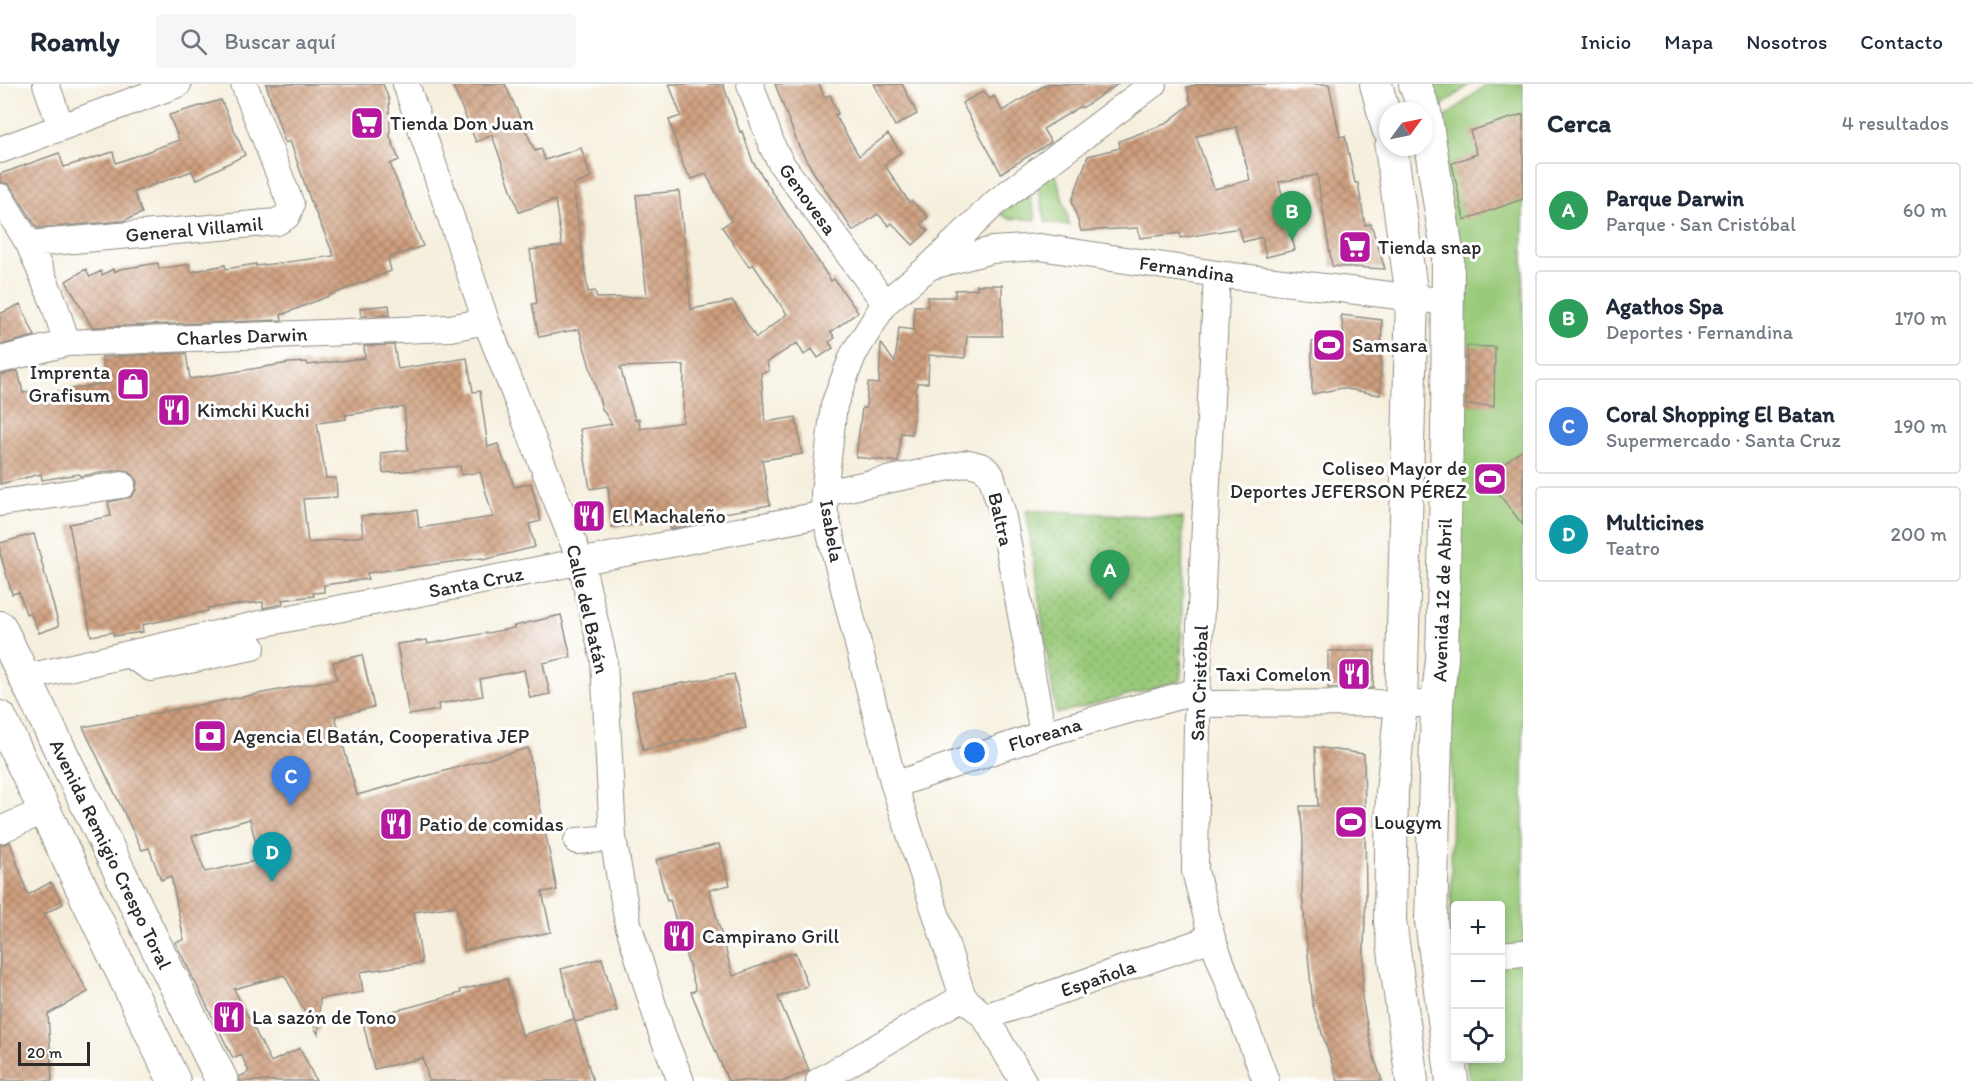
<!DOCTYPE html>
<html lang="es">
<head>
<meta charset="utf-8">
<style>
  :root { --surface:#fff; --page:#f6f6f7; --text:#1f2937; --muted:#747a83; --line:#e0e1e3; --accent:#d93025 }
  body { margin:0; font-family:Itim,sans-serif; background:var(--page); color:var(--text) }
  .controls { position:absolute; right:18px; bottom:18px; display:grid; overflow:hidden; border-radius:6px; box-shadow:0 3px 9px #0003 }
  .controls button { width:54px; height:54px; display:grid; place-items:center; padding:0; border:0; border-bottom:2px solid var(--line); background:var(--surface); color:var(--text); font:30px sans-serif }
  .compass { position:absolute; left:1379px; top:18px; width:54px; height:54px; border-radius:50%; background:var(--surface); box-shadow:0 3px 9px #0003; rotate:57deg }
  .scale { position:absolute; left:18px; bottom:15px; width:72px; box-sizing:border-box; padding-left:6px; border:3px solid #2b2b2b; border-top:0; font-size:16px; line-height:21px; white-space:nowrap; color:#2b2b2b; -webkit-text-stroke:4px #fff; paint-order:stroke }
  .you { position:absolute; left:975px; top:669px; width:21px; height:21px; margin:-15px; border:4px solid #fff; border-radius:50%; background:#1a73e8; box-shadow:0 0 0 9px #1a73e833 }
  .badge { display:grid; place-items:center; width:39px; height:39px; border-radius:50%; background:var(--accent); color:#fff; font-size:20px; font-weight:700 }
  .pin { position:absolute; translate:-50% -50px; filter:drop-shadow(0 2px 3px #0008) }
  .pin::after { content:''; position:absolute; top:32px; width:21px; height:18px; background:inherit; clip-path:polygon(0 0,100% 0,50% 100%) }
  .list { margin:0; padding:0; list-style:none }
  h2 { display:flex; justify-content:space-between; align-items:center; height:78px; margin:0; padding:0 24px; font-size:26px }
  h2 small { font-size:20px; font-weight:400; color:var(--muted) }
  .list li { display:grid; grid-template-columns:39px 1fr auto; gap:18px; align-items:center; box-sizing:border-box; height:96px; margin:0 12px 12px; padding:0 12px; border:2px solid var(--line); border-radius:6px }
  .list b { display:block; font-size:22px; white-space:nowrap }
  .list p { margin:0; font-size:20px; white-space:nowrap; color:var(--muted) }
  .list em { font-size:20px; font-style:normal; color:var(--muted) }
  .icon { flex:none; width:33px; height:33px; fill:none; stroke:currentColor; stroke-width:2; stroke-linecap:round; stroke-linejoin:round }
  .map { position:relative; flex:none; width:1523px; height:997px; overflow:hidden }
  header { display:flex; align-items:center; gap:36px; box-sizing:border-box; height:84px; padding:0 30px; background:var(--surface); border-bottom:2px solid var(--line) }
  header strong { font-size:28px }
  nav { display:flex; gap:33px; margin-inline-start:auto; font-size:21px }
  .search { width:420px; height:54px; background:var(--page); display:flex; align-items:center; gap:15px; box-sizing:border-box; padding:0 21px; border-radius:6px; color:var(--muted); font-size:22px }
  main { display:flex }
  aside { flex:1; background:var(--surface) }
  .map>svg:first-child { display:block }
  .green { fill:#98c978; stroke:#627a52; stroke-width:1.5 }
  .park { fill:url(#park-dots); stroke:#627a52; stroke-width:1.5 }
  .building { fill:url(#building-cross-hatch); fill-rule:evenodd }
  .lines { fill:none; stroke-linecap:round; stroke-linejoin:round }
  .minor-casing { stroke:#908d84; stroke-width:28 }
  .major-casing { stroke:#908d84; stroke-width:34 }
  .minor { stroke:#fff; stroke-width:26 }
  .major { stroke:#fff; stroke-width:32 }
  .labels { text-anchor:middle; stroke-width:6; stroke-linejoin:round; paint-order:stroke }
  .poi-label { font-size:20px; fill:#2b2b2b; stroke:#fff; text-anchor:start }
  .street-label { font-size:20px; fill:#2b2b2b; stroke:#fff }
</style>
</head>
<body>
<header>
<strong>Roamly</strong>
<div class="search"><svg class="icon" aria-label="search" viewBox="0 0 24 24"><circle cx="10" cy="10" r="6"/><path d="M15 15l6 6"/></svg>Buscar aquí</div>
<nav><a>Inicio</a><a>Mapa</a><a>Nosotros</a><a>Contacto</a></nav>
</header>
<main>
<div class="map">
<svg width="1523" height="997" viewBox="0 0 1523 997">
  <defs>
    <pattern id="park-dots" width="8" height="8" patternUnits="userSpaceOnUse" patternTransform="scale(1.5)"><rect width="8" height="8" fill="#98c978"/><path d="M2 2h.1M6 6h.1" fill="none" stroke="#7ca363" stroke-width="1.8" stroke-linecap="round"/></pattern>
    <pattern id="building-cross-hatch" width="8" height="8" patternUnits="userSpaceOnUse" patternTransform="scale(1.5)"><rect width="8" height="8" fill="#cf9f7e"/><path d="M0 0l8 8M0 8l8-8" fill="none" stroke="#a88267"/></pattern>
  </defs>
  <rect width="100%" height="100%" fill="#fff"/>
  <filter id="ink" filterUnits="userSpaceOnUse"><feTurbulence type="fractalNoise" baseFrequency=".0167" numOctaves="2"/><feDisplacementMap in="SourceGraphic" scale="12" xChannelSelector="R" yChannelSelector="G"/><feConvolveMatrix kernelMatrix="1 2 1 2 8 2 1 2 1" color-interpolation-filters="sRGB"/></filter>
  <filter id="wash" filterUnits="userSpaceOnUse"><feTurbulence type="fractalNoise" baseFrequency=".008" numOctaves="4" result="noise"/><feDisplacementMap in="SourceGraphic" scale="24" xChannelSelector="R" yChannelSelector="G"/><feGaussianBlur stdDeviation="1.35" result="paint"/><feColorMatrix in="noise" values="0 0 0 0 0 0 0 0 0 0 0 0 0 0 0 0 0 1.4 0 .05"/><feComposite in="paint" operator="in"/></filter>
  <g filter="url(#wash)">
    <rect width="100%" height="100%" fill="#f5efdd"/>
    <path class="green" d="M1487,0H1523V997H1469L1466,975L1500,974V822H1456L1455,891L1451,856L1452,622L1439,38Z
      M1054,84L1070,141L1046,138L1036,97Z
      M1028,103L1036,136L1007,134L1000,129Z"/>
    <path class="park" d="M1433,0H1470L1439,24Z
      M1026,426L1183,434L1181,597L1056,630Z"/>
    <g id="blocks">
      <path class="building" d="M266,0H383L389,16L390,52L399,76L390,80L423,162L388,174L391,187L281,231L282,236L92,243L66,197L86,185L90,193L101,187L102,191L113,185L114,188L120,185L158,179L159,185L189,180L191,188L225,181L226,185L256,180V182L334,172L310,115L290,57L285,59Z
        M452,0H505L535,67L541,65L545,76L581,64L591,94L573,101L588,208L595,207L597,214L647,213L636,111L679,107L691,225L733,217L756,254L787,230L753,180L749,183L722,143L731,137L706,90L692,95L684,84L669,36L681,32L669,0H723L740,48L742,47L753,78L831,197L834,195L858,228L831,248L835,254L829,258L833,264L818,274L812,265L804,271L797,259L767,278L769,287L761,289L765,338L796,333L802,370L762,376L770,421L696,434L697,440L670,445L669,438L612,443L608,402L590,405L580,345L612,340L602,325L579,245L539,253L532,220L537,219L530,166L562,162L555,116L519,128L492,51L476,58ZM684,281L683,338L640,345L639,335L635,336L620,283Z
        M775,0H819L824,13L830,11L838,30L835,31L859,72L888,50L901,68L884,80L909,118L912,117L928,133L921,140L928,147L913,161L892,139L889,142L878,130L853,147L814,89L799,63Z
        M874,0H902L917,30L895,42Z
        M1047,0H1118L1082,24L1081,22L1043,45L1051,58L1001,89L962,19L984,7L989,15L994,12L1002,27Z
        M1201,0H1329L1340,53L1345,52L1355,99H1358L1365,141L1371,140L1385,185L1332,182L1317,91L1279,98L1295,166L1266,173L1262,153L1243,158L1239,144L1181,154L1180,149L1140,154L1138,144L1081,147L1072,117L1088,72L1120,64L1119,57L1165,40L1191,20L1187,3ZM1237,43L1250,96L1214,105L1196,52Z
        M221,16L245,71L196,96L192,87L134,108L142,129L123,137L37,144L13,105L8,100L0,98V90L59,69L64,83L113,68L116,79L179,56L169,31Z
        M1523,30V115L1464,136L1452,79L1477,70L1470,47Z
        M977,201H1002V252H967L965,274L929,271L928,299H917L912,350L901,349L898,378L856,373L862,324H866L868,299L879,300L881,259L895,279L899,244L914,246V222H928L927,213H955V206L977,205Z
        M20,220L35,252L0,261V230Z
        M389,221L390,231L361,232L360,224Z
        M1341,231L1382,236L1380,311L1342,304L1312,310V258L1344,251Z
        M394,261L398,285L467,274L473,308L480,307L488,363L498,360L505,380H507L514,403L531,399L541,437L529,440L535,463L483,476L482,474L367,489L368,495L324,501V508L313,509L314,512L282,516L283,520L263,524V518L207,524L208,527L142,541L143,548L114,552L113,548L91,552L69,440L111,432L108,418L131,413L136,406L137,398L133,391L127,387L120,386L80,392L79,390L42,396L41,390L0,400V291L18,287L23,309L42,305L43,310L106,299L102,273L186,269L190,295L289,279L307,278L308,281L365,274L364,262ZM404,323L408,366L381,369L383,389L460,382L461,391L480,388L493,433L419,444L417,426L361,432L363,452L308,459L303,415L337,413L336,394H326L317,339L346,335L345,331Z
        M1467,262L1495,263L1494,322L1466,321Z
        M1523,365V441L1486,394Z
        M34,450L59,542L39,549L30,528L26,530L19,508L12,510L0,469V459Z
        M561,531L571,573L543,579L550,610L530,614L524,586L480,595L483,612L438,620L439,626L409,631L397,560L427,556L428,560L514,544V542Z
        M1328,567H1375L1373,604H1328Z
        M362,571L374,623L335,632L357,711L528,664L557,806L542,808L551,848L465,866L456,822L414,828L422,879L360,888L363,908L320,915L318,950L284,891L234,905L271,978L300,964L316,997H240L239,993L249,988L241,970L233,974L175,858L184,856L171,792L161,796L149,764L142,766L83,643L337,595L333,578ZM250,735L260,776L205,788L192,752Z
        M734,590L746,644L643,666L632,608Z
        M1315,663L1364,670L1366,811L1362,914L1372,967L1382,997H1338L1313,922L1302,810L1303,756L1300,722H1318Z
        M10,758L28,811L51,798L63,820L44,830L88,908L48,930L52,997H0V761Z
        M719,760L730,801L709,806L733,892L795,868L808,902L778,913L809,986L785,997H728L691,908L696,906L670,816L667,817L656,776Z
        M602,874L617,927L575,938L561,885Z
        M507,895L522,951L574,935L593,997H429L423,974L374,985L362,934L410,923L461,909L460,906Z"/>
    </g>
  </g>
  <g filter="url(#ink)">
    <use href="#blocks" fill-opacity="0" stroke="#908d84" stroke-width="1.5"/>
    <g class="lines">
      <defs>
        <path id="minor" d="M46,0L61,43
          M406,0L486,237L581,478L604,576L613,754L628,840L662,950L681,997
          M750,0L773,64L782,81L885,219
          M0,66L178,0
          M0,113L29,160L54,219L67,259
          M29,160L277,138L287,132L291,121L244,0
          M932,182L992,166L1040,163L1217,190L1448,218
          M1217,190L1197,607L1199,620L1197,633L1195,787L1212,854L1266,997
          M0,276L67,259L450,244L486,237
          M824,409L969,379L983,383L991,391L1002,428L1043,650
          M0,419L122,401
          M128,570L151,584L252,563
          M24,594L260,540L825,430
          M1199,620L1375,619L1401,621L1437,619
          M894,701L1043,650L1197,607
          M0,746L46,726
          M577,757L613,754
          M1500,871L1523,869
          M985,933L1212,854
          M819,997L963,913
          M1023,997L985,933L963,913L894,701L825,430L824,409L834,321L853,271L885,219L929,183L995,119L1153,0"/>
        <path id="major" d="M1376,0L1388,45
          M1415,0L1425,28L1448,173L1447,350L1442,575L1437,619L1431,837L1452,997
          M1391,63L1412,213L1401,621L1392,707L1390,837L1412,997
          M0,543L222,997
          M0,633L174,997"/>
      </defs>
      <use href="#minor" class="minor-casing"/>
      <use href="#major" class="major-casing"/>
      <use href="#minor" class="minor"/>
      <use href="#major" class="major"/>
    </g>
  </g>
  <defs>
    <symbol id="supermarket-square" viewBox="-11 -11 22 22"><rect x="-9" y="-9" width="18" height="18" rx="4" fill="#b5179e" stroke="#fff"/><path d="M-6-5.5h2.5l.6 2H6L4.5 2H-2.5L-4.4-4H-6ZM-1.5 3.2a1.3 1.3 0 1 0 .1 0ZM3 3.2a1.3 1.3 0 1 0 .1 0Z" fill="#fff"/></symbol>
    <symbol id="stadium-square" viewBox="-11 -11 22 22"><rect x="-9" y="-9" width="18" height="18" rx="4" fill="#b5179e" stroke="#fff"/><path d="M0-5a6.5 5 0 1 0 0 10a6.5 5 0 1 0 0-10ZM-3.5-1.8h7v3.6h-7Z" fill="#fff"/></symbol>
    <symbol id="shop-square" viewBox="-11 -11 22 22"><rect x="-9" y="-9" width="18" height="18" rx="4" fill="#b5179e" stroke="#fff"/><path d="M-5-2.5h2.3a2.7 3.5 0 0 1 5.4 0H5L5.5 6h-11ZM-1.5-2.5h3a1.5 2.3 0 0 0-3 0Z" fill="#fff"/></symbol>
    <symbol id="restaurant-square" viewBox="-11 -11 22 22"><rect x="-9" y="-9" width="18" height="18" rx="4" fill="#b5179e" stroke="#fff"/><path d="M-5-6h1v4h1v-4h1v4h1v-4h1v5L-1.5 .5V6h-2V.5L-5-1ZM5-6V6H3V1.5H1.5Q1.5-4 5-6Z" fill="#fff"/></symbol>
    <symbol id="bank-square" viewBox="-11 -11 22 22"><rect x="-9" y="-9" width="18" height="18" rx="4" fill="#b5179e" stroke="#fff"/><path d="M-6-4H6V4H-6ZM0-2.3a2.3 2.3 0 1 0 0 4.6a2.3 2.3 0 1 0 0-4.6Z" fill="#fff"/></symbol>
  </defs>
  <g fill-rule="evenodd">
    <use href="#supermarket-square" x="348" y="20" width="38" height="38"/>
    <use href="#supermarket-square" x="1336" y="144" width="38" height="38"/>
    <use href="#stadium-square" x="1310" y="242" width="38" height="38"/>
    <use href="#shop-square" x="114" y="281" width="38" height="38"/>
    <use href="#restaurant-square" x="155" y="307" width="38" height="38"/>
    <use href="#stadium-square" x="1471" y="376" width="38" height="38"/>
    <use href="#restaurant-square" x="570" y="413" width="38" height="38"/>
    <use href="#restaurant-square" x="1335" y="571" width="38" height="38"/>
    <use href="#bank-square" x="191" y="633" width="38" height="38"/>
    <use href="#stadium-square" x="1332" y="719" width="38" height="38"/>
    <use href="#restaurant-square" x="377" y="721" width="38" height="38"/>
    <use href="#restaurant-square" x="660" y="833" width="38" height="38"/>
    <use href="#restaurant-square" x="210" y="914" width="38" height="38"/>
  </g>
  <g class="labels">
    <g class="poi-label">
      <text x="390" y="46">Tienda Don Juan</text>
      <text x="1378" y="170">Tienda snap</text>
      <text x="1352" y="268">Samsara</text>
      <text x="110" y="295" text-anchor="end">Imprenta<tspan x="110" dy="23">Grafisum</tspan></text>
      <text x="197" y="333">Kimchi Kuchi</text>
      <text x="1467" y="391" text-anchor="end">Coliseo Mayor de<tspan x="1467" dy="23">Deportes JEFERSON PÉREZ</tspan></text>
      <text x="612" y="439">El Machaleño</text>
      <text x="1331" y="597" text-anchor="end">Taxi Comelon</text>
      <text x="233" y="659">Agencia El Batán, Cooperativa JEP</text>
      <text x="1374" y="745">Lougym</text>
      <text x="419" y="747">Patio de comidas</text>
      <text x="702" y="859">Campirano Grill</text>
      <text x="252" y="940">La sazón de Tono</text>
    </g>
    <g class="street-label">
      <text transform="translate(808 115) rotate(54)" y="7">Genovesa</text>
      <text transform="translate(194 145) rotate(-5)" y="7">General Villamil</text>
      <text transform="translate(1187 185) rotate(8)" y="7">Fernandina</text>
      <text transform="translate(242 252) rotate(-2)" y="7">Charles Darwin</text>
      <text transform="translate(1001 435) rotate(77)" y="7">Baltra</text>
      <text transform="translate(832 447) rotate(80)" y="7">Isabela</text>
      <text transform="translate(476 498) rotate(-11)" y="7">Santa Cruz</text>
      <text transform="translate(1442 516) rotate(-88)" y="7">Avenida 12 de Abril</text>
      <text transform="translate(588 525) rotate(77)" y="7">Calle del Batán</text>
      <text transform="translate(1199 599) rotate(-88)" y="7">San Cristóbal</text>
      <text transform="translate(1045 650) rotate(-17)" y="7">Floreana</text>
      <text transform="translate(111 770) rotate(64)" y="7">Avenida Remigio Crespo Toral</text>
      <text transform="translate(1098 894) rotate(-19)" y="7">Española</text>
    </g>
  </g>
</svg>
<div class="controls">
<button>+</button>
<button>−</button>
<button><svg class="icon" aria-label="locate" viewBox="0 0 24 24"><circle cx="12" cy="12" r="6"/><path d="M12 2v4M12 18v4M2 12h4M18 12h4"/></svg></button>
</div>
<svg class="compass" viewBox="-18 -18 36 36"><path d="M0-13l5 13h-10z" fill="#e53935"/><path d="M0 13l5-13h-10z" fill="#747a83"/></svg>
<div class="scale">20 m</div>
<div class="you"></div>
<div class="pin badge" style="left:1110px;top:516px;background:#2e9e5b">A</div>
<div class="pin badge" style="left:1292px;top:157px;background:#2e9e5b">B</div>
<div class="pin badge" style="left:291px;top:722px;background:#3f7fe0">C</div>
<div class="pin badge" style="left:272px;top:798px;background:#0f9aa8">D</div>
</div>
<aside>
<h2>Cerca<small>4 resultados</small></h2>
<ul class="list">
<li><span class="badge" style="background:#2e9e5b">A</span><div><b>Parque Darwin</b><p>Parque · San Cristóbal</p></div><em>60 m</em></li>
<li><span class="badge" style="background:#2e9e5b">B</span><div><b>Agathos Spa</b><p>Deportes · Fernandina</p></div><em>170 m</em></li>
<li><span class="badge" style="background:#3f7fe0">C</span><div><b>Coral Shopping El Batan</b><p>Supermercado · Santa Cruz</p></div><em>190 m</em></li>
<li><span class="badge" style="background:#0f9aa8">D</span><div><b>Multicines</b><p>Teatro</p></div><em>200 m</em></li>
</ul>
</aside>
</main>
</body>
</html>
